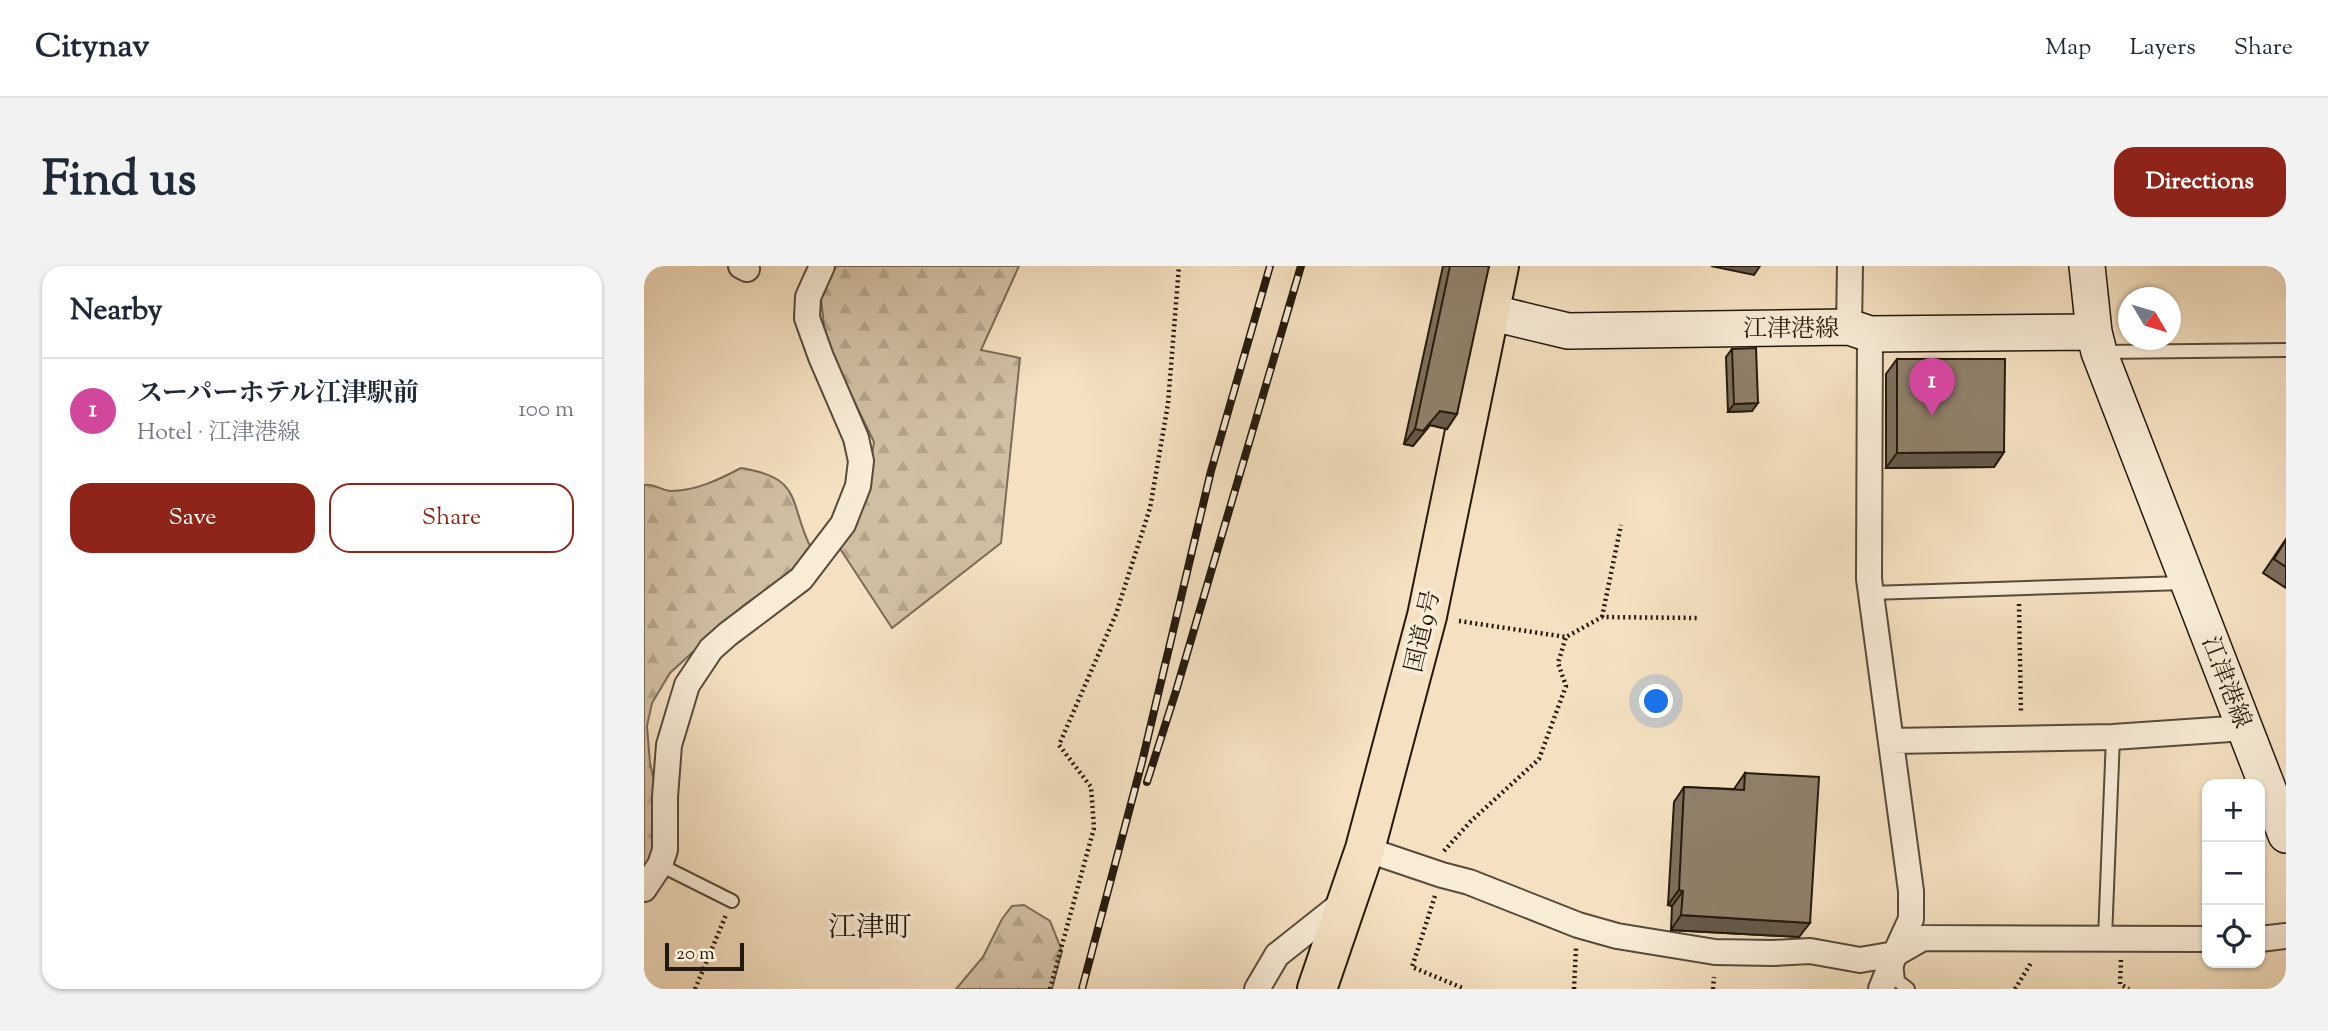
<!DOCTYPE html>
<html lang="en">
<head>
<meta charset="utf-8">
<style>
  :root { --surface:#fff; --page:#f2f2f3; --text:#1f2937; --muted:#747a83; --line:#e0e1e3; --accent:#8f2418 }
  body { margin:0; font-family:"Sorts Mill Goudy","Noto Serif JP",serif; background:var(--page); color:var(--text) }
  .controls { position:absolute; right:21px; bottom:21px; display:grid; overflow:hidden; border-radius:14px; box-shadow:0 2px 5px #0004 }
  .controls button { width:63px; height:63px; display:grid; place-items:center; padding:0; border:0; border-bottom:2px solid var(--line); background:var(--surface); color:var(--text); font:35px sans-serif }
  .compass { position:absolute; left:1474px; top:21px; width:63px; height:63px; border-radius:50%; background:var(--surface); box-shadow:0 2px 5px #0004; rotate:128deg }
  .scale { position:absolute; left:21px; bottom:18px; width:79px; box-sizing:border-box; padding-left:7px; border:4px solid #23190e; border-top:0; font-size:19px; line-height:24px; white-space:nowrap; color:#23190e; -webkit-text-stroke:5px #f8ecd7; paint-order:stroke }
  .you { position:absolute; left:1013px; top:436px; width:24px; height:24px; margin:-18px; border:5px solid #fff; border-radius:50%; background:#1a73e8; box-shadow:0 0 0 10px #1a73e833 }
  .badge { display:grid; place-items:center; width:46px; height:46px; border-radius:50%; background:var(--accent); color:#fff; font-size:23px; font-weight:700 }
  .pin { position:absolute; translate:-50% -58px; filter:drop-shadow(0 2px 4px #0008) }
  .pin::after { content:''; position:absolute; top:37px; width:24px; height:21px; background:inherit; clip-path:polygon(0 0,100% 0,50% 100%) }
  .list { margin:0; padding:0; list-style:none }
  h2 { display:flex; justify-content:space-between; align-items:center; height:91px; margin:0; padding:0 28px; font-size:30px }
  h2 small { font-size:23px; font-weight:400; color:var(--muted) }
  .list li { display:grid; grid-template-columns:46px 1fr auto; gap:21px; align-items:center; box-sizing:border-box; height:105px; padding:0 28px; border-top:2px solid var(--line) }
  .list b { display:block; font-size:26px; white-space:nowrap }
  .list p { margin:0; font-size:23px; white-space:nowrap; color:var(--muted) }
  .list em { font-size:23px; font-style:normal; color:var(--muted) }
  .actions { display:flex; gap:14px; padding:21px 28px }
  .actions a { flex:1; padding:16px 0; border:2px solid var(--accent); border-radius:21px; text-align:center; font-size:24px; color:var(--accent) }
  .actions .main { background:var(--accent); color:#fff }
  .icon { flex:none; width:38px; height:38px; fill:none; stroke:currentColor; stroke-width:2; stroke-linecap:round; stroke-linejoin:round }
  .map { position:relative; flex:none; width:1642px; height:723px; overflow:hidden; border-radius:21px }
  header { display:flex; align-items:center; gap:42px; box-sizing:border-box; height:98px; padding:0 35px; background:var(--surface); border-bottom:2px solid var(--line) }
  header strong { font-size:33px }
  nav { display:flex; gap:38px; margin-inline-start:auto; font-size:24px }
  .intro { display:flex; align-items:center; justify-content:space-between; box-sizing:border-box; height:168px; padding:0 42px }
  h1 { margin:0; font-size:49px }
  .button { padding:18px 32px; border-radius:21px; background:var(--accent); color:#fff; font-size:24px; font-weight:700 }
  main { display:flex; gap:42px; padding:0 42px }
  aside { flex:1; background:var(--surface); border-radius:21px; box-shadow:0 2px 5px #0004 }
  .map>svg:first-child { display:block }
  .forest { fill:url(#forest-firs); stroke:#7a6c58; stroke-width:2 }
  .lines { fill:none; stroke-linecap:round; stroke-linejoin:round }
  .lane-casing { stroke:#584b3b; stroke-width:16 }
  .street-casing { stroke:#584b3b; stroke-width:28 }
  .secondary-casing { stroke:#23190e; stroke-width:38 }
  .highway-casing { stroke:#23190e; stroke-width:42 }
  .path { stroke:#23190e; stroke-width:4.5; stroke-dasharray:2 3.5; stroke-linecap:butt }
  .lane { stroke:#f8ecd7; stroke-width:12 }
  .street { stroke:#f8ecd7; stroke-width:24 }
  .secondary { stroke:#f8ecd7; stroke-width:35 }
  .highway { stroke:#f5e1c1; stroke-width:38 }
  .rail-casing { stroke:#23190e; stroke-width:8 }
  .rail { stroke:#f8ecd7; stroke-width:5; stroke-dasharray:16; stroke-linecap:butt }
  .wall { fill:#7c6f5c; stroke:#23190e; stroke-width:2 }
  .shaded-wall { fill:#655a4b; stroke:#23190e; stroke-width:2 }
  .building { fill:#90816b; stroke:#23190e; stroke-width:2 }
  .labels { text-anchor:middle; stroke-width:7; stroke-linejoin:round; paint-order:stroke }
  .street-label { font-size:24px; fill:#23190e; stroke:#f8ecd7 }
  .quarter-label { font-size:28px; fill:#23190e; stroke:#f8ecd7 }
</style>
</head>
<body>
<header>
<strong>Citynav</strong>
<nav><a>Map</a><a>Layers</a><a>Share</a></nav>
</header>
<div class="intro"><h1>Find us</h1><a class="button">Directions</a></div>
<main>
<aside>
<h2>Nearby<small></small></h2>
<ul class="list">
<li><span class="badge" style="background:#d1479c">1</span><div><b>スーパーホテル江津駅前</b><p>Hotel · 江津港線</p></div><em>100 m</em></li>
</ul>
<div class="actions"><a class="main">Save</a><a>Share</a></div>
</aside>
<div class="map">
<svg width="1642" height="723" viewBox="0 0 1642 723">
  <defs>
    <pattern id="forest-firs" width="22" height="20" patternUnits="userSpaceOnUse" patternTransform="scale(1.75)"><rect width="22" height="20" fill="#d1bfa3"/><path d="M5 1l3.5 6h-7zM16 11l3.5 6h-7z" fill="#b3a48b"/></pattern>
  </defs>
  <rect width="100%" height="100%" fill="#f5e1c1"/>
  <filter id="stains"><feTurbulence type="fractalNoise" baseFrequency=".00286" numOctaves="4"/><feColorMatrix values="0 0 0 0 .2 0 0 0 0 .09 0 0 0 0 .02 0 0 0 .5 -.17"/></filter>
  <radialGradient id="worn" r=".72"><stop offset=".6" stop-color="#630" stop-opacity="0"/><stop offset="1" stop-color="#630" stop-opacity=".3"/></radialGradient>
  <path class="forest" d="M192,0H375L337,84L376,92L357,277L248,362L193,278L223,222L230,176L182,77L177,33Z
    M97,202C160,212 144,236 167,282L143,309L99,340L26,407L8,437L3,460L6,497L15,537L8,558V601L0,614V219C10,217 18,225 27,225C52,225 76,213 97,202Z
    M380,639L406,655L418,685L408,723H312L339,691L358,653L368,640Z"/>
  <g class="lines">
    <defs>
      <path id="lane" d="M1457,86L1642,84
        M1226,327L1540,317
        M16,599L88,635
        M1461,672L1469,471
        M1252,696L1254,715L1264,723"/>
      <path id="street" d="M97,0L103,3
        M1205,61L1206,0
        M1247,475L1469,471L1601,462
        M721,583L798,609L825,616L934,659L973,670L1071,686L1129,687L1166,685L1216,694L1251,688L1267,653V625L1225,313L1226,68
        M0,623L16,599L21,584V531L25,479L43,419L67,383L84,368L157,313L199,258L214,220L217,195L212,172L177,91L163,52L164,31L178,0
        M1616,673L1642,670
        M613,723L633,689L700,636
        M1237,723L1251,688L1279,672L1563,673"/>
      <path id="secondary" d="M1443,0L1450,66L1455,86L1642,569
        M845,46L924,65L1205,61L1226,68L1450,66"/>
      <path id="highway" d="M673,723L721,583L783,350L855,0"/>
    </defs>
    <use href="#lane" class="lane-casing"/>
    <use href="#street" class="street-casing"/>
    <use href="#secondary" class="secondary-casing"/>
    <use href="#highway" class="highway-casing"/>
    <path class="path" d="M1375,338L1377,448
      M958,351L977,259
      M815,355L922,371L958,351L1055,352
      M800,585L826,556L895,493L922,420L914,397L922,371
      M791,630L768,701L821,723
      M1477,694L1476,718L1485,723
      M51,723L82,649
      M406,723L450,562L447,521L415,479L472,348L506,242L524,138L535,0
      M930,723L932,682
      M1069,723L1070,711
      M1371,723L1387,697"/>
    <use href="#lane" class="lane"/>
    <use href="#street" class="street"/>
    <use href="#secondary" class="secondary"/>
    <use href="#highway" class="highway"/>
    <defs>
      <path id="rail" d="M503,516L532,425L657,0
        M438,723L498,496L567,205L626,0"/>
    </defs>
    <use href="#rail" class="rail-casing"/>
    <use href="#rail" class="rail"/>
  </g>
  <path class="wall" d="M799,0H845L803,163L786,159L769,180L760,178Z
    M1088,83L1108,145L1084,146L1082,91Z
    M1253,93L1360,186L1350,201L1242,202V108Z
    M1642,273V322L1619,307Z
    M1101,507L1155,671L1027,664L1028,640L1024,639L1030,536L1040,521L1090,523Z"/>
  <path class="shaded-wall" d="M1067,0H1116L1110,9Z
    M1114,137L1108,145L1084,146L1090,138Z
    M796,145L813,148L803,163L786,159L769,180L760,178L771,163Z
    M1360,186L1350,201L1242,202L1253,187Z
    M1035,624L1039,625L1028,640L1024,639Z
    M1037,649L1166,657L1155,671L1027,664Z"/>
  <path class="building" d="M806,0H845L813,148L796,145L779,165L771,163Z
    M1112,82L1114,137L1090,138L1088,83Z
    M1253,93H1361L1360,186L1253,187Z
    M1642,274V301L1630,293Z
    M1101,507L1175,511L1166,657L1037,649L1039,625L1035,624L1040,521L1100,524Z"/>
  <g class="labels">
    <g class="street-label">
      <text x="1147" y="70">江津港線</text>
      <text transform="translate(778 365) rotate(-77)" y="8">国道9号</text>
      <text transform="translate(1583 416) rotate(69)" y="8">江津港線</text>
    </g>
    <g class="quarter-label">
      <text x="226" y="670">江津町</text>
    </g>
  </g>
  <rect width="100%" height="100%" filter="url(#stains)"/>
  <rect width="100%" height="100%" fill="url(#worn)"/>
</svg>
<div class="controls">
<button>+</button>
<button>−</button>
<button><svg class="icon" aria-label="locate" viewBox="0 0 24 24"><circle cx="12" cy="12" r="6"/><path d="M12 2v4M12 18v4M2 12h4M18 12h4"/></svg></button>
</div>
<svg class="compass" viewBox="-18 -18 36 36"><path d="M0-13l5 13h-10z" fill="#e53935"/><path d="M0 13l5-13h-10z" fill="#747a83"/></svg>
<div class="scale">20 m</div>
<div class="you"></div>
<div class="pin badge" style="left:1288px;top:150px;background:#d1479c">1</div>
</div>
</main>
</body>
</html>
